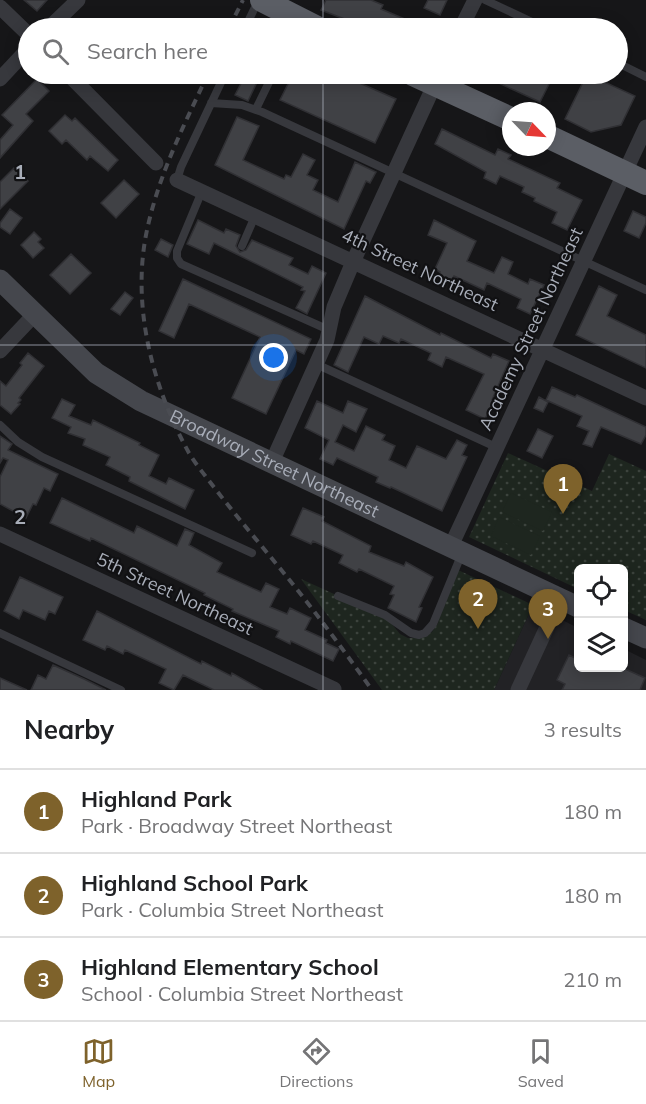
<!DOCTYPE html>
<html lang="en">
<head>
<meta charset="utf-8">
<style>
  :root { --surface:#fff; --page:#f6f6f6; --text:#202124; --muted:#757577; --line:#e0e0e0; --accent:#7e622b }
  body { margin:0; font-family:Mulish,sans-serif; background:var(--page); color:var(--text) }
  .controls { position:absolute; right:18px; bottom:18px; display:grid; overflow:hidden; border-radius:9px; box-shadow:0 3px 15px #0003 }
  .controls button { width:54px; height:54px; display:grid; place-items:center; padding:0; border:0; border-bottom:2px solid var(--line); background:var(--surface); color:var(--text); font:30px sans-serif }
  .compass { position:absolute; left:502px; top:102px; width:54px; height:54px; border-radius:50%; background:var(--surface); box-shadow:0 3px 15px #0003; rotate:115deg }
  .you { position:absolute; left:274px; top:358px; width:21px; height:21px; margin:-15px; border:4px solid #fff; border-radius:50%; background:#1a73e8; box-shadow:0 0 0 9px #1a73e833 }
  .badge { display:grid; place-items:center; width:39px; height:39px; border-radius:50%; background:var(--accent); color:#fff; font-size:20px; font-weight:700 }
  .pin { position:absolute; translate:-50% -50px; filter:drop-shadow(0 2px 3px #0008) }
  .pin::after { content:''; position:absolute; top:32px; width:21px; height:18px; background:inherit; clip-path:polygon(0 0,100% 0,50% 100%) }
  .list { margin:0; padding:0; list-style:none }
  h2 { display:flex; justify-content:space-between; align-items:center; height:78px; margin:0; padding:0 24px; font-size:26px }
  h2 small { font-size:20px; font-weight:400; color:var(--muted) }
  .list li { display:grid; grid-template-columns:39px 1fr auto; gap:18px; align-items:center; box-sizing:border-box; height:84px; padding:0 24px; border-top:2px solid var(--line) }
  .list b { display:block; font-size:22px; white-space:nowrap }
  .list p { margin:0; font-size:20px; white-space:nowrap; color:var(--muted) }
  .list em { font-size:20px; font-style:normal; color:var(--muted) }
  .icon { flex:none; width:33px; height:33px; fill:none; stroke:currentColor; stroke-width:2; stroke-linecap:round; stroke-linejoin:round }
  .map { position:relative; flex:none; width:646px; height:690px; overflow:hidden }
  .search { position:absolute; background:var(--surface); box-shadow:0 3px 15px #0003; left:18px; right:18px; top:18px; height:66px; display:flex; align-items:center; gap:15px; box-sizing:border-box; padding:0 21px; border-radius:33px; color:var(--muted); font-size:22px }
  .sheet { height:330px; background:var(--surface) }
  nav { display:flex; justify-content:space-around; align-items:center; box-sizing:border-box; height:84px; border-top:2px solid var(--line); background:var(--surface); font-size:16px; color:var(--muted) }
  nav a { display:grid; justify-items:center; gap:3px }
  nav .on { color:var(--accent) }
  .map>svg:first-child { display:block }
  .built { fill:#222225 }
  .park { fill:url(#park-dots) }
  .pitch { fill:#1e261f }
  .building { fill:#404145; stroke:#303034; stroke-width:1.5 }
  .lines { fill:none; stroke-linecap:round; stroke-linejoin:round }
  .service { stroke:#37383d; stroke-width:8 }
  .minor { stroke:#37383d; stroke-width:15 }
  .secondary { stroke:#45474d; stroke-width:21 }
  .trunk { stroke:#5b5e65; stroke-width:24 }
  .rail { stroke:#4a4c52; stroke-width:4; stroke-dasharray:8 6; stroke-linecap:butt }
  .grid { fill:none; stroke:#a8adb8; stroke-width:1.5; stroke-opacity:0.55 }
  .labels { text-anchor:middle; stroke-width:4.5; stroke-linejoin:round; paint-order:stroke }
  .street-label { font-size:18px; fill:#a8adb8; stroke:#111113 }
  .grid-label { font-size:20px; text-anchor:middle; font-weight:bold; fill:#a8adb8; stroke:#111113; stroke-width:4.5; stroke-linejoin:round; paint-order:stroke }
</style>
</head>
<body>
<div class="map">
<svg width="646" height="690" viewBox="0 0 646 690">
  <defs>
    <pattern id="park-dots" width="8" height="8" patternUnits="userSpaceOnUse" patternTransform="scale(1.5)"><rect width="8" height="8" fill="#1e261f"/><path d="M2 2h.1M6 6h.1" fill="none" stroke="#3c433d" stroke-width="1.8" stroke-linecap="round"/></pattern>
  </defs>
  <rect width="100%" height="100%" fill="#161618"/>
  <path class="built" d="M533,605L578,628V668H624V649L646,660V690H494Z"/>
  <path class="park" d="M508,453L592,491L609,454L646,471V620L624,610V568H578V589L469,537Z
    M458,570L533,605L494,690H382L301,579L387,618L400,634L408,638H416L432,632L438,623L441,608Z"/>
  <path class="pitch" d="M511,493L552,512L543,531L502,512Z
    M499,517L540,536L531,555L491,536Z"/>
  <path class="building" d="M24,0H47L37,11Z
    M326,0H371L383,5L381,9L426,28H368L321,10Z
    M428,0H447L440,15L424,8Z
    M246,74L258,80L248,101L235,95Z
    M293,74H339L396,99L375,143L280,100Z
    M479,74H513L531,82L535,74H554L540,102Z
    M587,74L635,96L621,125L591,132L565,119Z
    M37,79L49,91L26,114L33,121L0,158V140L13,125L2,115Z
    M65,115L72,121L75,118L118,160L108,171L90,156L87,160L66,140L62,144L49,131Z
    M237,117L259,126L243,160L284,179L286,175L291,177L303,154L315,160L307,175L318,180L313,190L338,202L355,162L376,172L370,183L366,181L344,229L215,165Z
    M442,129L495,155L498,149L511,155L508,159L560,183L557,188L582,200L567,230L552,223L557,212L534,201L535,198L522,192L524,187L500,176L496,184L484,178L486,172L435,144Z
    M14,168L28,181L0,209V182Z
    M124,180L139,194L116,218L101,203Z
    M10,209L22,218L10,234L0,227V223Z
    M633,211L646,217V223L639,238L624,231Z
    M198,220L224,233L226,229L240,235L236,246L240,252L246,250L252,240L293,258L289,265L308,274L312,266L326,273L307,314L296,308L305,291L301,290L303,287L214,243L209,254L187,244Z
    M434,220L476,241L467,261L494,273L502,257L513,262L508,274L528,284L530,279L544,285L530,314L517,308L521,299L487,283L484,290L454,276L451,281L438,275L440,272L435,269L447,243L428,235Z
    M34,232L41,239L38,242L44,248L33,258L21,245Z
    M161,239L173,245L168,257L155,250Z
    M71,254L91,273L70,294L50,275Z
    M183,279L311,339L304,354L296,350L266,414L232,398L260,337L189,304L174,338L159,331Z
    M599,286L617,295L607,316L646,335V368L576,335Z
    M125,292L133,298L120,315L111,309Z
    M365,296L440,335L441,333L491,358L493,354L509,361L492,400L494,401L485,419L466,410L484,374L446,357L442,367L428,360L431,353L401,339L399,343L383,336L379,344L364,337L348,372L334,365Z
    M28,353L44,366L19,398L21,400L18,403L20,404L11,414L0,405V381L6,386L22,365L20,363Z
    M552,387L575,397L577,395L646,427V435L641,444L601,427L592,447L583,444L589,431L577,426L582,416L546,400Z
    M539,397L548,402L543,412L534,408Z
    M62,399L75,405L69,416L91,425L93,420L140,443L139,445L159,455L149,476L166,484L169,478L194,490L185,509L129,481L130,477L106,465L110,457L83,445L85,439L68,433L71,427L52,418Z
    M317,401L343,413L348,401L367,409L356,432L343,425L335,442L354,451L366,426L385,435L382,440L395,446L389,460L406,468L417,446L446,459L457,440L467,445L462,455L467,457L442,511L391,487L390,488L376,482L378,477L337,458L333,465L320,459L329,440L305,428Z
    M538,429L553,436L542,458L527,451Z
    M0,436L12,444L8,450L58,474L50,491L44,488L36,505L33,504L26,518L0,504V477L8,460L3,458L0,463Z
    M62,498L134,533L137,526L177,546L185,529L194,533L189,545L222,563L217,572L261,592L266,583L279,589L270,607L287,614L290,608L311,618L305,630L327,640L326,643L339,649L333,661L291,641L290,644L276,637L279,631L232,611L233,609L204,595L205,593L91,538L90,541L50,523Z
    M303,508L324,517L322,521L371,546L369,552L404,566L406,562L433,577L419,607L422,608L416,622L388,608L394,595L390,594L394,586L359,569L357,572L339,563L343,555L313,541L311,544L291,535Z
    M20,577L63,597L55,614L49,611L45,620L23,610L19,619L4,611Z
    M97,611L201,664L202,661L231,676L232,673L262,690H214L183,675L174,690L159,683L166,669L125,650L123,654L107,646L105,650L83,640Z
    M569,655L579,660V668H623L645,678L640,690H562L565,684L557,680Z
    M53,665L84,679L106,690H31L38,675L46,679Z
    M0,678L27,690H0Z"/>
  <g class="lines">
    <path class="service" d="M485,0L545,28
      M245,28L258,1
      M618,63L646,77
      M211,103L242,105L262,112L646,290
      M256,109L273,74
      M177,180L181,167L225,74
      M202,191L177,251V258L181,264L329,330
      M242,246L255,216
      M316,364L498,448
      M0,425L18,442L42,457L252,553
      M338,596L385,615L411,633L419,635L425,633L433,624L462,553
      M0,633L121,690"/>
    <path class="minor" d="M0,7L28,34
      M49,28L78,0
      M461,28L475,0
      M68,74L156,163
      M0,79L28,49
      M177,180L646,398
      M0,351L35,314
      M272,462L327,340L334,307L353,262L438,77
      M0,534L334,689
      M451,546L646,127
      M518,690L560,599"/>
    <g class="secondary">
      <path id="s1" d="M0,280L96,373L141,401L578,607"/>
      <path d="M624,628L646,638"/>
    </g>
    <path class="trunk" d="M262,0L317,28
      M413,74L511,119
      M547,136L646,183"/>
    <path class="rail" d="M229,28L243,0
      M208,74C184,125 159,174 147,230C131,305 152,386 189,453C195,463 203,473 210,482C235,515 262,546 287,577C317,614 345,652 372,690"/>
  </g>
  <path class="grid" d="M323,0V28M323,74V690M0,345H646"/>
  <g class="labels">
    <g class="street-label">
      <text transform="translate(420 270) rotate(25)" y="6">4th Street Northeast</text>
      <text transform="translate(531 329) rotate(-65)" y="6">Academy Street Northeast</text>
      <text dy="6" stroke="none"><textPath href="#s1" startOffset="334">Broadway Street Northeast</textPath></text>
      <text transform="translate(175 594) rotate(25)" y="6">5th Street Northeast</text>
    </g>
  </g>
  <g class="grid-label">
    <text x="20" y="179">1</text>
    <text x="20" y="524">2</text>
  </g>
</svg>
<div class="controls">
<button><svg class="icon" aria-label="locate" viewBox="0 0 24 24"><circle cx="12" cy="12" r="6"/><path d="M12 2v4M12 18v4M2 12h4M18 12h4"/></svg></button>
<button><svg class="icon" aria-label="layers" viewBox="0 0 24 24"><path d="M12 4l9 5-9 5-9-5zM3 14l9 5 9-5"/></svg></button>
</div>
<svg class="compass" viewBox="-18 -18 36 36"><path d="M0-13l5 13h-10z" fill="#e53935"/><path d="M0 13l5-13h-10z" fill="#757577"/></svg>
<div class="you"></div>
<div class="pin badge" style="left:563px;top:514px">1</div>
<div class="pin badge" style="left:478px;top:629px">2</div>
<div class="pin badge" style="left:548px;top:639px">3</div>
<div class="search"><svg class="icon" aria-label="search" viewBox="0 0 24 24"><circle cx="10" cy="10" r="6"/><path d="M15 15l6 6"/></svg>Search here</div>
</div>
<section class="sheet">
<h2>Nearby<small>3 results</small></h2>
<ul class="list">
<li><span class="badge">1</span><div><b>Highland Park</b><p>Park · Broadway Street Northeast</p></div><em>180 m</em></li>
<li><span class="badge">2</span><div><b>Highland School Park</b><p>Park · Columbia Street Northeast</p></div><em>180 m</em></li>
<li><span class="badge">3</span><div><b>Highland Elementary School</b><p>School · Columbia Street Northeast</p></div><em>210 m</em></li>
</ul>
</section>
<nav>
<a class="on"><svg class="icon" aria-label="map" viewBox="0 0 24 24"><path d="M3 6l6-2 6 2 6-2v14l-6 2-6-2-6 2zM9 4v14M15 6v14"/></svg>Map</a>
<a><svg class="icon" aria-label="directions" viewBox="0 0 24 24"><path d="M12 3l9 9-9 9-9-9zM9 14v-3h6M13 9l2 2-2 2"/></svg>Directions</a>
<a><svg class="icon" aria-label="saved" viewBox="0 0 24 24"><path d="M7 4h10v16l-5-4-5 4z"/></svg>Saved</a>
</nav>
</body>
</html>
